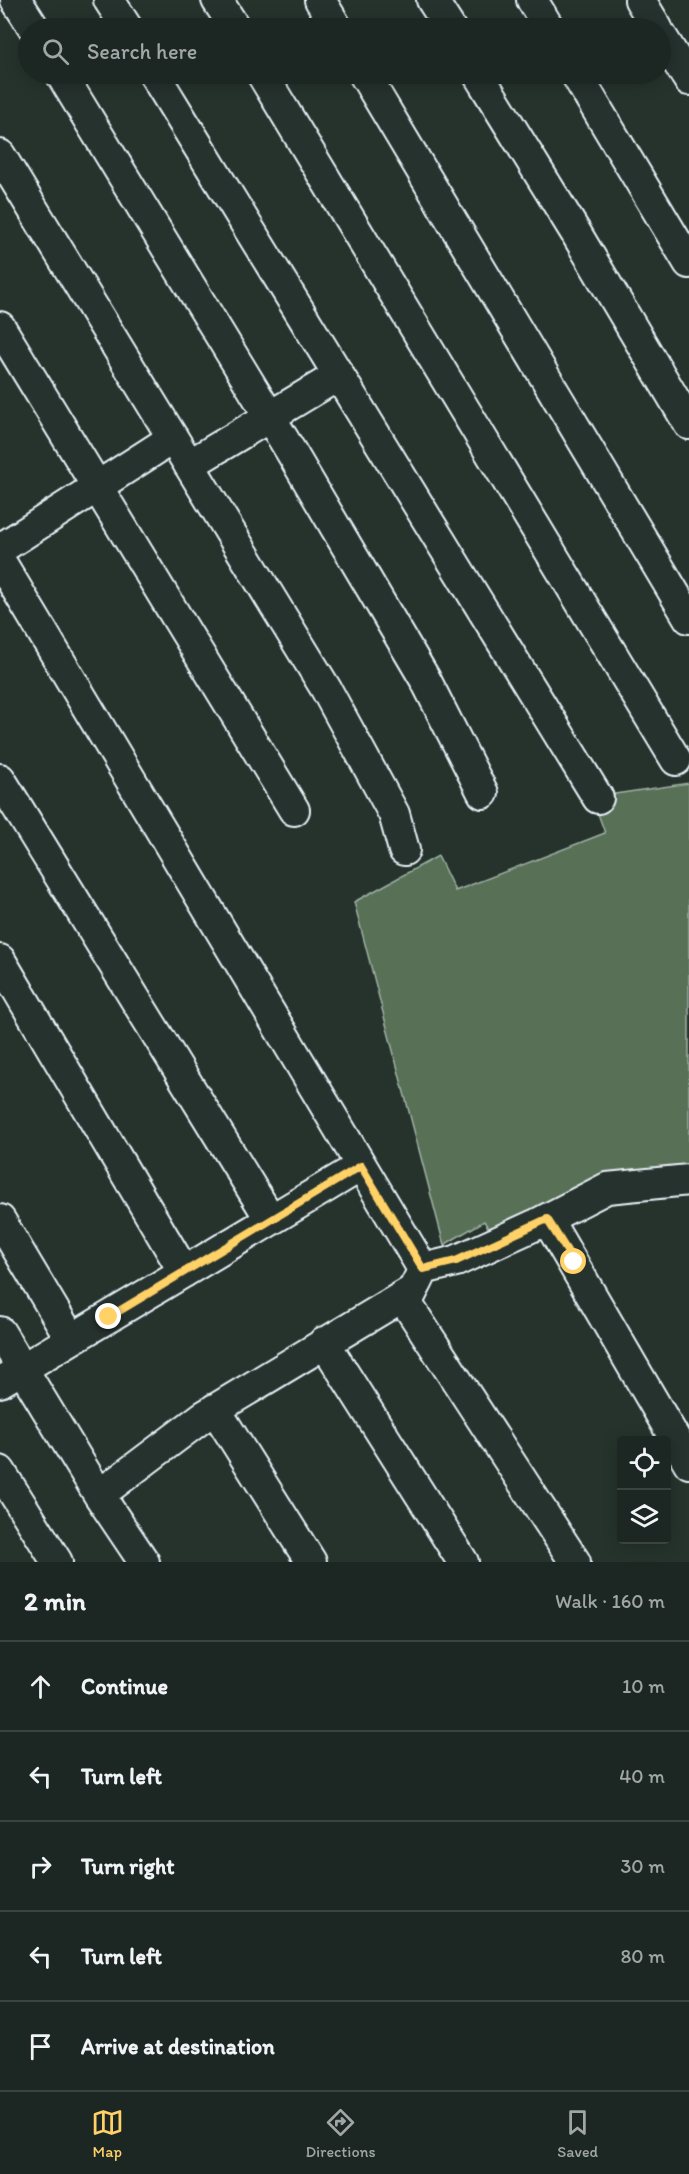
<!DOCTYPE html>
<html lang="en">
<head>
<meta charset="utf-8">
<style>
  :root { --surface:#1c2622; --page:#29322f; --text:#f1f3f6; --muted:#a0a5a5; --line:#3a4340; --accent:#ffd166 }
  body { margin:0; font-family:Itim,sans-serif; background:var(--page); color:var(--text) }
  .controls { position:absolute; right:18px; bottom:18px; display:grid; overflow:hidden; border-radius:6px; box-shadow:0 3px 15px #0003 }
  .controls button { width:54px; height:54px; display:grid; place-items:center; padding:0; border:0; border-bottom:2px solid var(--line); background:var(--surface); color:var(--text); font:30px sans-serif }
  .stop { position:absolute; width:18px; height:18px; margin:-14px; border:4px solid #ffd166; border-radius:50%; background:#fff }
  .stop.end { background:#ffd166; border-color:#fff; box-shadow:0 2px 6px #0008 }
  .list { margin:0; padding:0; list-style:none }
  h2 { display:flex; justify-content:space-between; align-items:center; height:78px; margin:0; padding:0 24px; font-size:26px }
  h2 small { font-size:20px; font-weight:400; color:var(--muted) }
  .list li { display:grid; grid-template-columns:39px 1fr auto; gap:18px; align-items:center; box-sizing:border-box; height:90px; padding:0 24px; border-top:2px solid var(--line) }
  .list b { display:block; font-size:22px; white-space:nowrap }
  .list em { font-size:20px; font-style:normal; color:var(--muted) }
  .icon { flex:none; width:33px; height:33px; fill:none; stroke:currentColor; stroke-width:2; stroke-linecap:round; stroke-linejoin:round }
  .map { position:relative; flex:none; width:689px; height:1562px; overflow:hidden }
  .search { position:absolute; background:var(--surface); box-shadow:0 3px 15px #0003; left:18px; right:18px; top:18px; height:66px; display:flex; align-items:center; gap:15px; box-sizing:border-box; padding:0 21px; border-radius:33px; color:var(--muted); font-size:22px }
  .sheet { height:528px; background:var(--surface) }
  nav { display:flex; justify-content:space-around; align-items:center; box-sizing:border-box; height:84px; border-top:2px solid var(--line); background:var(--surface); font-size:16px; color:var(--muted) }
  nav a { display:grid; justify-items:center; gap:3px }
  nav .on { color:var(--accent) }
  .map>svg:first-child { display:block }
  .green { fill:#597156; stroke:#a0b1a7; stroke-width:1.5 }
  .lines { fill:none; stroke-linecap:round; stroke-linejoin:round }
  .minor-casing { stroke:#e8f1f8; stroke-width:34 }
  .minor { stroke:#26332d; stroke-width:30 }
  .route { stroke:#ffd166; stroke-width:8 }
</style>
</head>
<body>
<div class="map">
<svg width="689" height="1562" viewBox="0 0 689 1562">
  <rect width="100%" height="100%" fill="#26332d"/>
  <filter id="ink" filterUnits="userSpaceOnUse"><feTurbulence type="fractalNoise" baseFrequency=".0167" numOctaves="2"/><feDisplacementMap in="SourceGraphic" scale="12" xChannelSelector="R" yChannelSelector="G"/><feConvolveMatrix kernelMatrix="1 2 1 2 8 2 1 2 1" color-interpolation-filters="sRGB"/></filter>
  <g filter="url(#ink)">
    <path class="green" d="M689,783V1170L493,1236L484,1221L444,1245L354,902L438,856L455,891L605,833L597,811L615,794Z"/>
    <g class="lines">
      <defs>
        <path id="minor" d="M16,0L34,28
          M109,0L127,28
          M217,0L235,28
          M320,0L337,28
          M432,0L450,28
          M532,0L549,28
          M640,0L657,28
          M660,34L689,80
          M61,74L290,450L425,679L483,793
          M154,74L598,798
          M262,74L676,760
          M364,74L689,618
          M478,74L576,233L689,424
          M576,74L689,263
          M0,155L326,689L394,814L404,850
          M0,327L294,810
          M189,465L339,375
          M0,549L173,438
          M0,561L423,1269C419,1282 411,1291 407,1304L575,1562
          M0,779L271,1220
          M0,960L184,1272
          M547,1219L689,1463
          M0,1220L71,1339
          M423,1269L456,1261L535,1225L607,1188L689,1180
          M0,1332L99,1495L144,1562
          M324,1342L463,1562
          M0,1382L361,1166
          M215,1409L311,1562
          M0,1471L57,1562
          M99,1495L204,1416L410,1292"/>
      </defs>
      <use href="#minor" class="minor-casing"/>
      <use href="#minor" class="minor"/>
    </g>
  </g>
  <g class="lines" filter="url(#ink)">
    <path class="route" d="M109,1317L361,1166L423,1269L456,1261L547,1219L574,1262"/>
  </g>
</svg>
<div class="controls">
<button><svg class="icon" aria-label="locate" viewBox="0 0 24 24"><circle cx="12" cy="12" r="6"/><path d="M12 2v4M12 18v4M2 12h4M18 12h4"/></svg></button>
<button><svg class="icon" aria-label="layers" viewBox="0 0 24 24"><path d="M12 4l9 5-9 5-9-5zM3 14l9 5 9-5"/></svg></button>
</div>
<div class="stop" style="left:574px;top:1262px"></div>
<div class="stop end" style="left:109px;top:1317px"></div>
<div class="search"><svg class="icon" aria-label="search" viewBox="0 0 24 24"><circle cx="10" cy="10" r="6"/><path d="M15 15l6 6"/></svg>Search here</div>
</div>
<section class="sheet">
<h2>2 min<small>Walk · 160 m</small></h2>
<ul class="list">
<li><svg class="icon" aria-label="ahead" viewBox="0 0 24 24"><path d="M12 20V5M6 11l6-6 6 6"/></svg><div><b>Continue</b></div><em>10 m</em></li>
<li><svg class="icon" aria-label="left" viewBox="0 0 24 24"><path d="M17 20v-9H6M10 6l-5 5 5 5"/></svg><div><b>Turn left</b></div><em>40 m</em></li>
<li><svg class="icon" aria-label="right" viewBox="0 0 24 24"><path d="M7 20v-9h11M14 6l5 5-5 5"/></svg><div><b>Turn right</b></div><em>30 m</em></li>
<li><svg class="icon" aria-label="left" viewBox="0 0 24 24"><path d="M17 20v-9H6M10 6l-5 5 5 5"/></svg><div><b>Turn left</b></div><em>80 m</em></li>
<li><svg class="icon" aria-label="arrive" viewBox="0 0 24 24"><path d="M6 21V4h12l-3 4 3 4H6"/></svg><div><b>Arrive at destination</b></div></li>
</ul>
</section>
<nav>
<a class="on"><svg class="icon" aria-label="map" viewBox="0 0 24 24"><path d="M3 6l6-2 6 2 6-2v14l-6 2-6-2-6 2zM9 4v14M15 6v14"/></svg>Map</a>
<a><svg class="icon" aria-label="directions" viewBox="0 0 24 24"><path d="M12 3l9 9-9 9-9-9zM9 14v-3h6M13 9l2 2-2 2"/></svg>Directions</a>
<a><svg class="icon" aria-label="saved" viewBox="0 0 24 24"><path d="M7 4h10v16l-5-4-5 4z"/></svg>Saved</a>
</nav>
</body>
</html>
